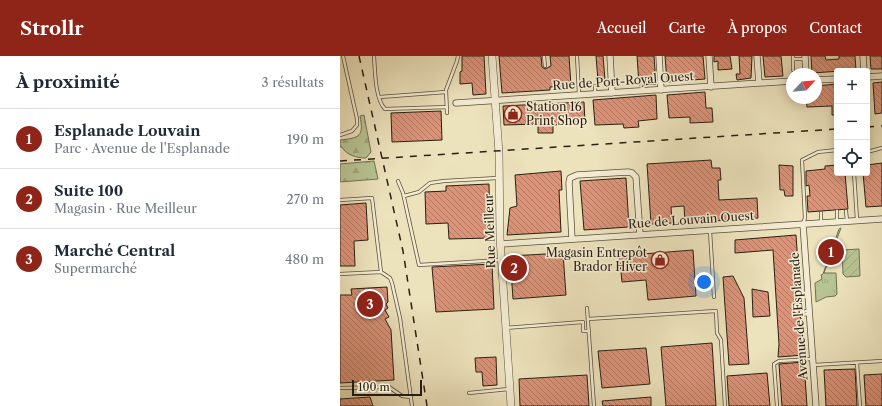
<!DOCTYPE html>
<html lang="fr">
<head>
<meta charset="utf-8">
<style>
  :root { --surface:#fff; --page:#f2f2f3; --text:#1f2937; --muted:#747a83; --line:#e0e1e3; --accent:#8f2418 }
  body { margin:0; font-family:"Libre Caslon Text",serif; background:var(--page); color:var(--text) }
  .controls { position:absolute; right:12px; top:12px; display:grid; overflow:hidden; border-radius:4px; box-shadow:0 2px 10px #0003 }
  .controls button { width:36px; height:36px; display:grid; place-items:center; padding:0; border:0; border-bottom:1px solid var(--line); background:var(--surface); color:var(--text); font:20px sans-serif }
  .compass { position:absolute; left:446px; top:12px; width:36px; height:36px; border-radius:50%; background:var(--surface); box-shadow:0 2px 10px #0003; rotate:64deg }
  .scale { position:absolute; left:12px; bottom:10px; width:70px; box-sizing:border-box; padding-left:4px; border:2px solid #291f12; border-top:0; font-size:11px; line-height:14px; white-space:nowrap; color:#291f12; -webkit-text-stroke:3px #f3ecd3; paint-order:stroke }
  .you { position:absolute; left:364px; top:226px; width:14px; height:14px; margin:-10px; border:3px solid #fff; border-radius:50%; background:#1a73e8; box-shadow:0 0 0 6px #1a73e833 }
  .badge { display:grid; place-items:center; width:26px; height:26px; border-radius:50%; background:var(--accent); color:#fff; font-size:13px; font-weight:700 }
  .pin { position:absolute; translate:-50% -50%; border:2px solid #fff; box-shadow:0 1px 4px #0006 }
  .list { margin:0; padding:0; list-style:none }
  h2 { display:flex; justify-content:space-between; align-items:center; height:52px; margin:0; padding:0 16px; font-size:17px }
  h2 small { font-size:13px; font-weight:400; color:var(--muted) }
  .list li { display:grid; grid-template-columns:26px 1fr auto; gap:12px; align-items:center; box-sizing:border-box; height:60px; padding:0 16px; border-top:1px solid var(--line) }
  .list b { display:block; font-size:15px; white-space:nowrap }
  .list p { margin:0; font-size:13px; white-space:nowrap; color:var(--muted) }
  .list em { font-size:13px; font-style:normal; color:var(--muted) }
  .icon { flex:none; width:22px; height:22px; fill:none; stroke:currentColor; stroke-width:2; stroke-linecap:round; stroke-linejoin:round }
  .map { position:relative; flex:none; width:542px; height:350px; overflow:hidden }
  header { display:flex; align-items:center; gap:24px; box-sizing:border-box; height:56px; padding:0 20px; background:var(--accent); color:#fff }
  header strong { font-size:19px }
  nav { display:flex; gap:22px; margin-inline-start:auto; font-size:14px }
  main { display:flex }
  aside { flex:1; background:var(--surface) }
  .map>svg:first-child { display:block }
  .grass { fill:url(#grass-tufts); stroke:#707152 }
  .forest { fill:url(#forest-firs); stroke:#707152 }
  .garden { fill:url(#garden-furrows); stroke:#707152 }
  .building { fill:url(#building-back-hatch); stroke:#291f12 }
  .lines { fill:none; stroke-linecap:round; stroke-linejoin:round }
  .service-casing { stroke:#5a503c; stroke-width:4 }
  .minor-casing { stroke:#5a503c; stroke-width:7 }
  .tertiary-casing { stroke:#5a503c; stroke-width:8 }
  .service { stroke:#f3ecd3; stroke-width:2.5 }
  .minor { stroke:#f3ecd3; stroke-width:5.5 }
  .tertiary { stroke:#f3ecd3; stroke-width:7 }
  .rail { stroke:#291f12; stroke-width:1.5; stroke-dasharray:7 7; stroke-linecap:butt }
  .labels { text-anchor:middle; stroke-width:3; stroke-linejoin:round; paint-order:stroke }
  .street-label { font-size:12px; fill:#291f12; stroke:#f3ecd3 }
  .poi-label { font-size:12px; fill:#291f12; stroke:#f3ecd3; text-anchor:start }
</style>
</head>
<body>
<header>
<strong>Strollr</strong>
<nav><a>Accueil</a><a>Carte</a><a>À propos</a><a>Contact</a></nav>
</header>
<main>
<aside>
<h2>À proximité<small>3 résultats</small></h2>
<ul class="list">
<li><span class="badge">1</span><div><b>Esplanade Louvain</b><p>Parc · Avenue de l'Esplanade</p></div><em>190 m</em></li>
<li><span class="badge">2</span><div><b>Suite 100</b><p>Magasin · Rue Meilleur</p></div><em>270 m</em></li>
<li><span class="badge">3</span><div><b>Marché Central</b><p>Supermarché</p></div><em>480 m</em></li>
</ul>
</aside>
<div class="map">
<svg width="542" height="350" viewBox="0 0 542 350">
  <defs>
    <pattern id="grass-tufts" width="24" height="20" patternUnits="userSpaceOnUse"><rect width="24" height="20" fill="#b7c392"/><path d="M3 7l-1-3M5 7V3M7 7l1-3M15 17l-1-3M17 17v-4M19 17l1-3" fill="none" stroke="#9da77d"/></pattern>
    <pattern id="forest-firs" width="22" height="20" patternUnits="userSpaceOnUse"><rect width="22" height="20" fill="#b7c392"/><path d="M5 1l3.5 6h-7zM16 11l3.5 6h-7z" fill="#9da77d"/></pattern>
    <pattern id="garden-furrows" width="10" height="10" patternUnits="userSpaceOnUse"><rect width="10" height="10" fill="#b7c392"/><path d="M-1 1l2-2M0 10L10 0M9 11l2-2" fill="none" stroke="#9da77d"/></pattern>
    <pattern id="building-back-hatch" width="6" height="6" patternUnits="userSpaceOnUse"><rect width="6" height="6" fill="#dc9378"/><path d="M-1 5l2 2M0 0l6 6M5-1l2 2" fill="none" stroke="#b27761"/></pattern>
  </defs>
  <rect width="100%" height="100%" fill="#ece2bc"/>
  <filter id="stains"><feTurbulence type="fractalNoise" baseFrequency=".005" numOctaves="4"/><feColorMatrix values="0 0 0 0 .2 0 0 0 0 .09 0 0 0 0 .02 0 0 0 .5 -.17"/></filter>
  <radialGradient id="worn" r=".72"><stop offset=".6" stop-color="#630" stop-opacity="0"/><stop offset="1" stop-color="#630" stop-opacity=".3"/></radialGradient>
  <path class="grass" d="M501,172L484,217H496L497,238L495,240L486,241L476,246L475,227L482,223L481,219L483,218L499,173Z"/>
  <path class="forest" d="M24,59L31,96L26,102C17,102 6,99 2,91H0V84C20,82 24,80 20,60Z
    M34,105L38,123L0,126V108Z"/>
  <path class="garden" d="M519,193L520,220L506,221L503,218L502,194Z"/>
  <path class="building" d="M122,0H144L146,38L133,39L132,27L120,28V16L122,15Z
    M159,0H201L202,11L205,13L211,10L210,0H229L231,30L210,31V34L162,37Z
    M256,0H263L265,24L258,25Z
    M297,0H314L316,28L299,29Z
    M325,0H363L365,23L327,26Z
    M374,0H390L392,13L378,14V5L374,6Z
    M399,0H412L411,22L397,24L396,18H400Z
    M423,0H441L443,20L425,21Z
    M471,0H485L486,4L499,3V0H515L516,14L472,17Z
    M530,0H542V13H531Z
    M542,26V57L535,58L533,27Z
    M497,28V59H492V50L467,51L466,42H476V30Z
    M365,36L366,52H372L373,66L350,67V61L329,62L327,39Z
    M316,39L317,63L298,65L299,71L284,72L283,68L255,69L253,44Z
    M244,46L245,67L213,69V77H198V68L164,69L163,50Z
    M101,55L102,84L52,86L51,57Z
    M371,104L372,112H380L381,124H378L379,144L417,142L418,162L345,167L344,150L331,151L332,167L311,168L307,108Z
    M542,107V150L526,151L523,117H527V109Z
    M439,109L453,110V140H445L444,134H440Z
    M497,109V117H505L508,153L468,156L467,140H470L469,129L466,130V115L485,113V110Z
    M221,115L222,134H219L221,176L167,179L170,152L177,150L175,119Z
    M286,122L289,171L244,174L240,125Z
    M149,128L150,182L109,183L108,167L86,168L85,136L106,135V130Z
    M26,147L28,184L14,185L15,210H0V149Z
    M456,179L461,253L458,259L461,262L464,299L438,301L439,288L433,194L395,197V184Z
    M302,194L303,198L353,194L356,240L308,244L306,224L282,226L279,196Z
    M223,197L226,239L173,243L170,200Z
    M152,208L154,253L96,256L92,211Z
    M393,220L404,242L409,308L389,309L383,221Z
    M47,231L48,246L46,248L48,252L45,254L49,261L45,263L51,274L54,324L0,327V239H12L11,233Z
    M412,233L428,236L430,260L413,261Z
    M372,287L376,350H326L321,291Z
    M306,292L310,328L262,332L258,295Z
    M156,301L157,329L143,330L142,316H136L135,302Z
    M464,306L467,350H442L439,308Z
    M515,313L517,350H486L484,314Z
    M427,317L430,350H389L387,320Z
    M542,318V350H526L524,319Z
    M247,319L249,350H180L179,323Z
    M30,341L33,350H0V343Z
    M311,341V350H263L262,345Z"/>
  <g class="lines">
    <defs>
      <path id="service" d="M34,0C35,14 35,43 45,53L107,51
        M204,0L205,10
        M237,0L239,38
        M453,0V14
        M454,3H465
        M255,30V37
        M40,41L106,36
        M107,57L106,34L117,5L118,0
        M0,79L12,75L17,69V63L3,0
        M527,96L542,92
        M514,117L517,164
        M58,125L63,137L79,209L161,204
        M64,140L79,136L90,127L104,125L157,122
        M0,144L32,142L41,216L0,218
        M497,155V165
        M506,155L507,165
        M481,157V166
        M463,168L465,162L462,104L478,96L497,94
        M370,175L374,241
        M41,216L50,222L52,227L60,262L72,350
        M247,252L254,350
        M461,256L468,255
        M461,259L468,258
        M248,263L376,255L377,277L381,284L385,350
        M166,272L243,266V275H249
        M517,307L520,350
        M474,309L542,305
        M0,332L49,331L62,340L71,341
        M129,337L169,333
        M437,350L434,308L439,305L472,303"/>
      <path id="minor" d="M270,0L272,37
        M319,0L321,34
        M369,0L371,31
        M417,0L419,27
        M465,0L466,18
        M523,0L524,15
        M527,21L542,20
        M476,24L497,23
        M116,47L452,25
        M463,168L476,350
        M232,183L229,127L230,122L237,119L288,116L292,117L296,121L300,179
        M161,188L542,163"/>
      <path id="tertiary" d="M152,0L159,97L160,182L171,350"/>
    </defs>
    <use href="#service" class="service-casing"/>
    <use href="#minor" class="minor-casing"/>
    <use href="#tertiary" class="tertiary-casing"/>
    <use href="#service" class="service"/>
    <use href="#minor" class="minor"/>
    <use href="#tertiary" class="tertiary"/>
    <path class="rail" d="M19,0L63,195L87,350
      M527,71L542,70
      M0,105L497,73"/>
  </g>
  <defs>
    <symbol id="shop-ring" viewBox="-11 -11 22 22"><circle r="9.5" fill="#f3ecd3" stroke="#8f2418" stroke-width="1.5"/><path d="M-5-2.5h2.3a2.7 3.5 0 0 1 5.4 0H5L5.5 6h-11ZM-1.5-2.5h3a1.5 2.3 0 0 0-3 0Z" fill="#8f2418"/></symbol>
  </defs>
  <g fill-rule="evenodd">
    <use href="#shop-ring" x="163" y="48" width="20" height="20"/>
    <use href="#shop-ring" x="310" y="194" width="20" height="20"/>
  </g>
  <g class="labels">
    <g class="street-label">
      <text transform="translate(283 25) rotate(-4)" y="4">Rue de Port-Royal Ouest</text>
      <text transform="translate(351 164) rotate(-4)" y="4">Rue de Louvain Ouest</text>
      <text transform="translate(150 175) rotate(-92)" y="4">Rue Meilleur</text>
      <text transform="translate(459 260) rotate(-94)" y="4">Avenue de l'Esplanade</text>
    </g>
    <g class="poi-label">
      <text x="186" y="55">Station 16<tspan x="186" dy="14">Print Shop</tspan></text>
      <text x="307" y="201" text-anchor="end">Magasin Entrepôt<tspan x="307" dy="14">Brador Hiver</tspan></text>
    </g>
  </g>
  <rect width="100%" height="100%" filter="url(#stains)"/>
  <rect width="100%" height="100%" fill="url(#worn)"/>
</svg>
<div class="controls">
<button>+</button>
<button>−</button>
<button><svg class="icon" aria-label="locate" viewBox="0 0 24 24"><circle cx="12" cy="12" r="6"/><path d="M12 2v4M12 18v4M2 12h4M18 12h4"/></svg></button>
</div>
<svg class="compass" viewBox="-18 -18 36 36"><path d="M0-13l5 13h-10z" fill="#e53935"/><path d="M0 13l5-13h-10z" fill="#747a83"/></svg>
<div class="scale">100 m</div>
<div class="you"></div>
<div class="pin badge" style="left:491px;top:196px">1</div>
<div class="pin badge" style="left:174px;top:212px">2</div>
<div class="pin badge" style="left:30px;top:248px">3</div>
</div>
</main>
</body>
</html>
